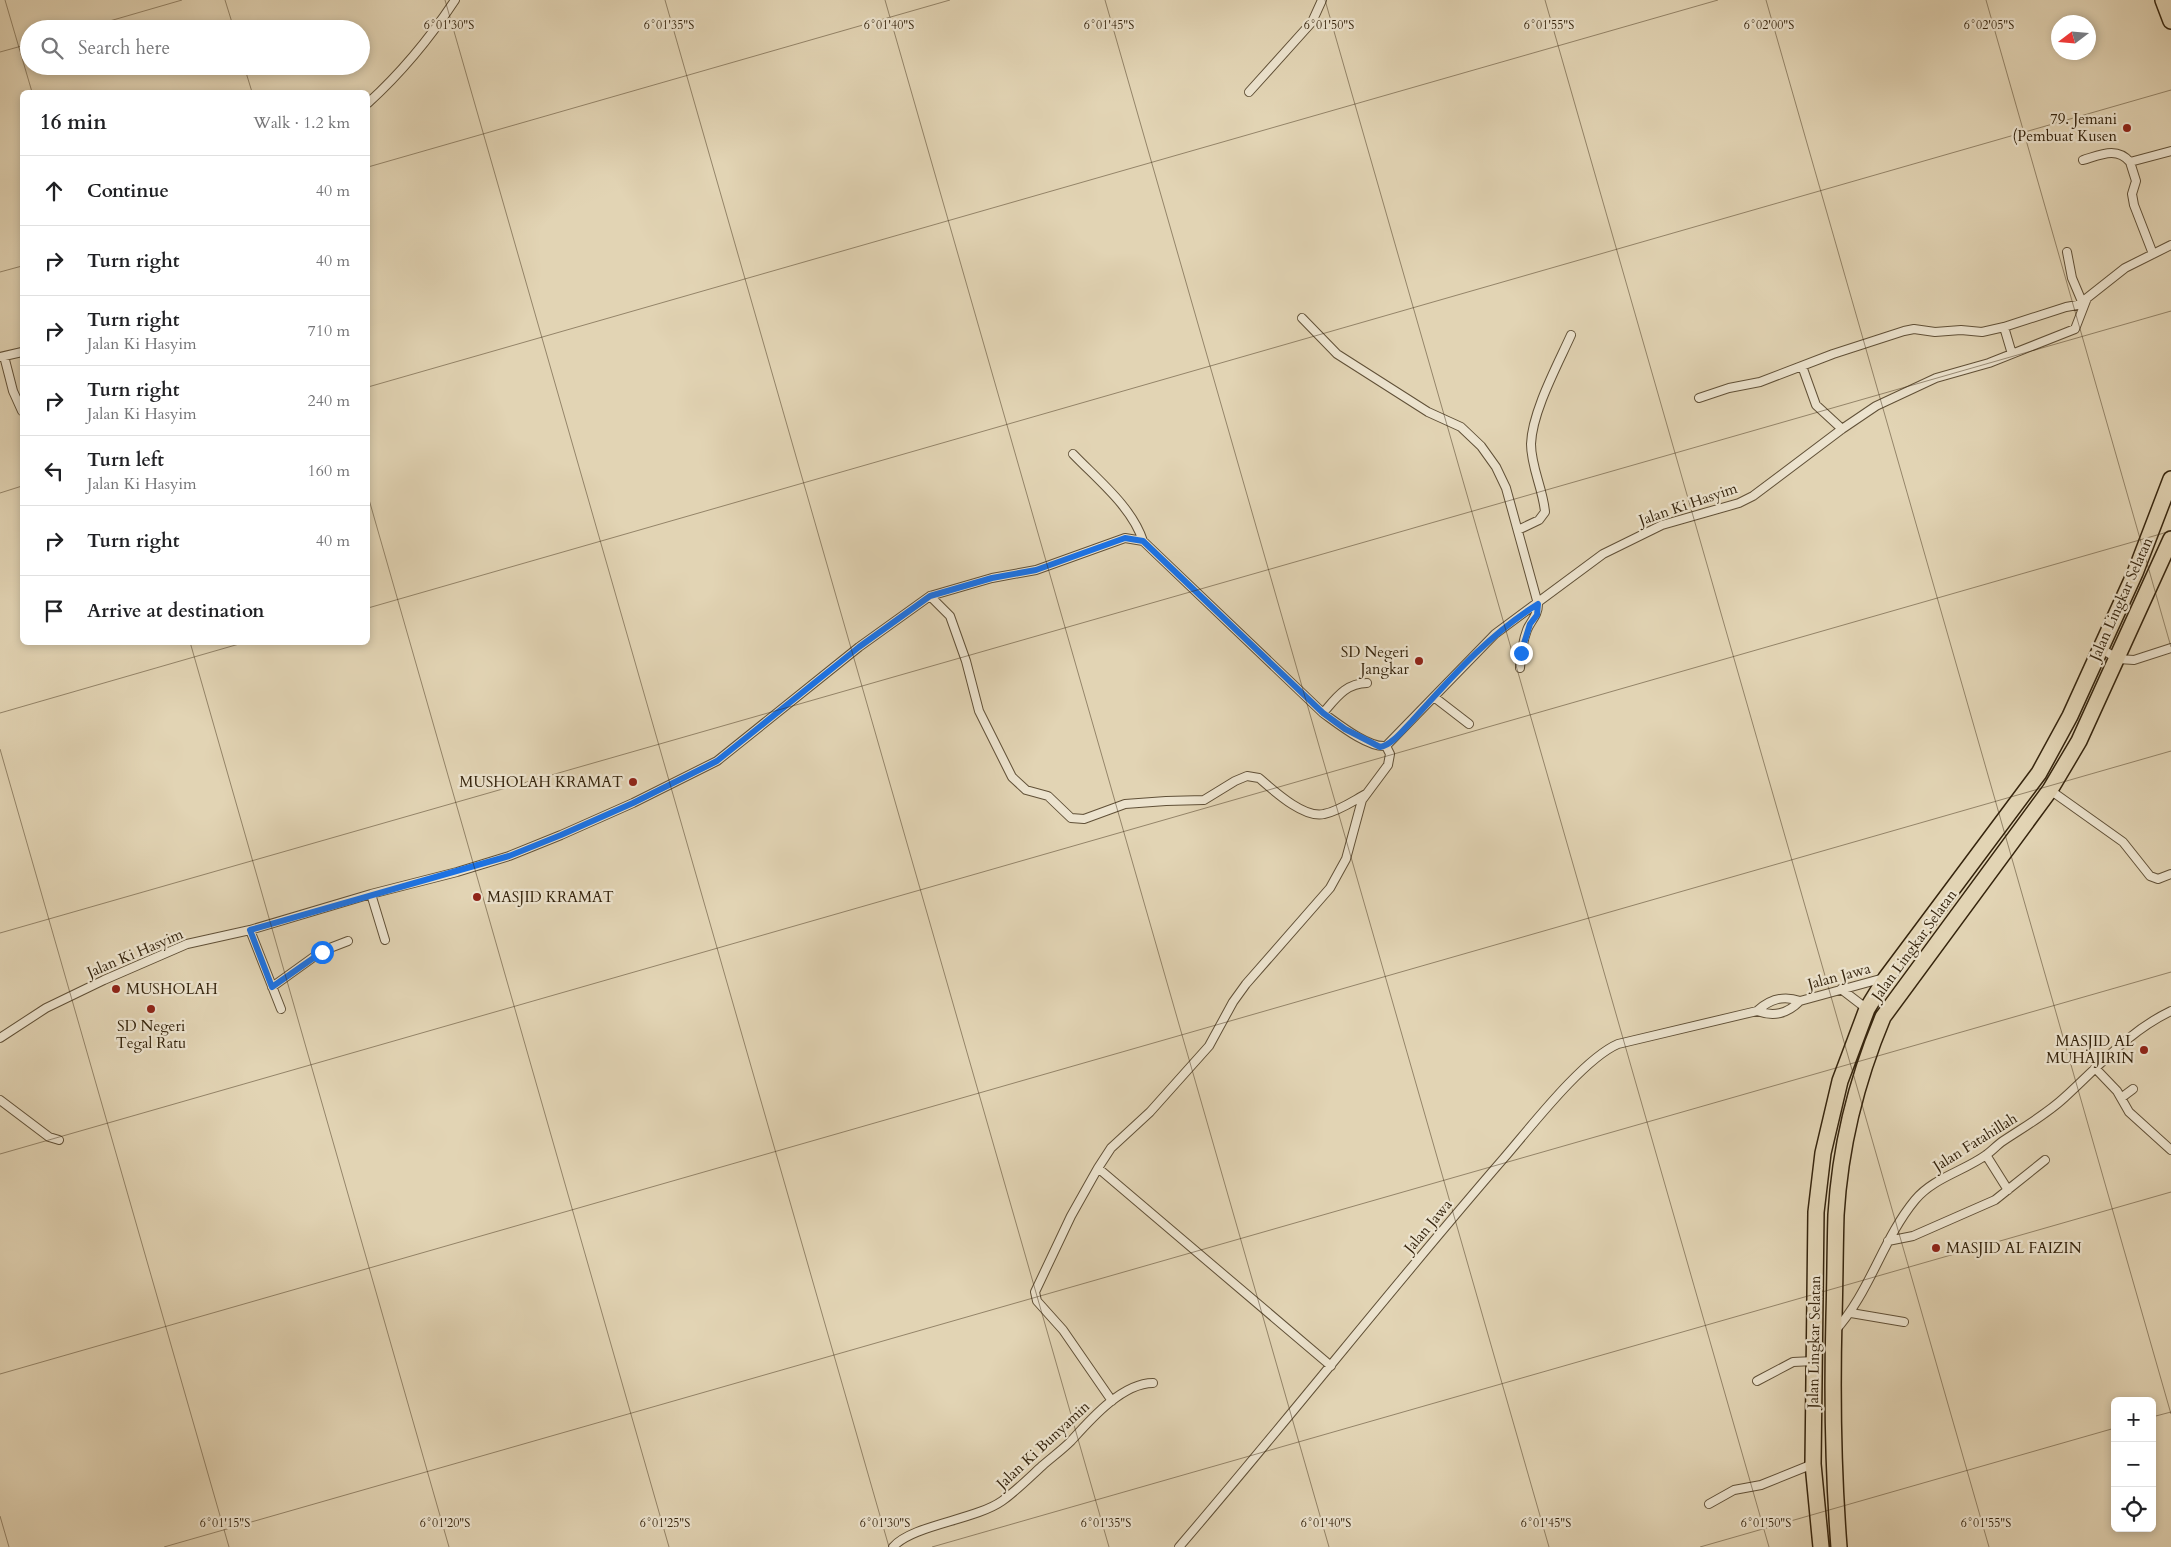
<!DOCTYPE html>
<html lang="en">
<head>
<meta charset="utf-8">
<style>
  :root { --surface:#fff; --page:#f2f2f2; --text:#202124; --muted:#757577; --line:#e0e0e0 }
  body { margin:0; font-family:Cardo,serif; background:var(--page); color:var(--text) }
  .controls { position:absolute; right:15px; bottom:15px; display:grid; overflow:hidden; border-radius:8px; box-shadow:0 2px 8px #0003 }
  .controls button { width:45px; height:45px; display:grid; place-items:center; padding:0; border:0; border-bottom:1px solid var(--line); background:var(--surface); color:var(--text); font:25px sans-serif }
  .compass { position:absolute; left:2051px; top:15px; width:45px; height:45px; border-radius:50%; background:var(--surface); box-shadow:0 2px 8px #0003; rotate:254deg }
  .stop { position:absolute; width:15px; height:15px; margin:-11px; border:4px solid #1a73e8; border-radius:50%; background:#fff }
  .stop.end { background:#1a73e8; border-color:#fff; box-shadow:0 1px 5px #0008 }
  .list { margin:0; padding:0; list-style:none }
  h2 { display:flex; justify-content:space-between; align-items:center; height:65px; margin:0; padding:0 20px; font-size:21px }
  h2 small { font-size:16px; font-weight:400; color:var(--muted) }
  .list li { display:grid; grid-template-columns:32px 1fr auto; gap:15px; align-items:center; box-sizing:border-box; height:70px; padding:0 20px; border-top:1px solid var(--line) }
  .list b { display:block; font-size:19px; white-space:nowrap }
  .list p { margin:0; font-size:16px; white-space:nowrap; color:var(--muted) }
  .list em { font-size:16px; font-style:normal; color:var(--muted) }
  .icon { flex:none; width:28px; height:28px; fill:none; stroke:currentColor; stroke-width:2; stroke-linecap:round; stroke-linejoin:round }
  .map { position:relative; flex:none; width:2171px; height:1547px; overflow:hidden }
  .search { position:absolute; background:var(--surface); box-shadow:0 2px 8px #0003; left:20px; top:20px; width:350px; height:55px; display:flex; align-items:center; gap:12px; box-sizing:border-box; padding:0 18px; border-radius:28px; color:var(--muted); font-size:19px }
  .panel { position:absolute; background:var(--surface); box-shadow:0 2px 8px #0003; left:20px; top:90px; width:350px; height:555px; border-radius:8px }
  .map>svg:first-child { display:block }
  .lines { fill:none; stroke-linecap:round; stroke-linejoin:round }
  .street-casing { stroke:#605037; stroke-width:10 }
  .highway-casing { stroke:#35240d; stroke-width:18 }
  .street { stroke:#ece3ce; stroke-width:8 }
  .highway { stroke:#e2d4b4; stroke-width:15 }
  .route { stroke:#1a73e8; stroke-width:6 }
  .ticks { fill:none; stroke:#35240d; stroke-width:1; stroke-opacity:0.45 }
  .poi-dot { fill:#8f2418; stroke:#ece3ce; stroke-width:2 }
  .labels { text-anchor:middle; stroke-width:4.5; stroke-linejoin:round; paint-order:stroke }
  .poi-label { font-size:15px; fill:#35240d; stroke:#ece3ce; text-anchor:end }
  .street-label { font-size:15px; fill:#35240d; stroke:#ece3ce }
  .ticks-label { font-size:12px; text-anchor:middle; fill:#35240d; stroke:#ece3ce; stroke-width:4.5; stroke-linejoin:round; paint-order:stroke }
</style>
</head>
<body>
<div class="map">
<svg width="2171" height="1547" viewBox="0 0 2171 1547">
  <rect width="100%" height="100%" fill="#e2d4b4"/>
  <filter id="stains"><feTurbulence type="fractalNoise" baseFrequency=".004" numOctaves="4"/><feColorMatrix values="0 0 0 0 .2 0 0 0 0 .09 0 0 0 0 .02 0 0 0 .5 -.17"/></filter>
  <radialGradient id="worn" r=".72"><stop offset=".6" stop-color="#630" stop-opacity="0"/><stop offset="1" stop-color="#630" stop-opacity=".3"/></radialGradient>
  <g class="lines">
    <defs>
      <path id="street" d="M1249,92L1312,22L1322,0
        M368,103C401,73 430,38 455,0
        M2083,160C2100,155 2117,146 2130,162L2171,151
        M2130,162L2136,181L2132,194L2134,205L2153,254
        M1302,318L1337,354L1428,412L1461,427L1481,446L1496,467L1506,488L1538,604C1538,616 1531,620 1527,630C1522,643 1521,655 1520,668
        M2004,327L2066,307L2083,304L2072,278L2067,252
        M4,356L13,391L22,411
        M0,357L22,352
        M1802,366L1816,405L1842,429
        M1699,398L1729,388L1760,382L1833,354L1904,331L1914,329L1935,332L1961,330L1982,332L2004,327L2012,354
        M1073,454C1098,480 1132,507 1143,541
        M1518,530L1539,520L1545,512C1543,489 1531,467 1531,444C1532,412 1558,364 1571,335
        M930,596L950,616L966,661L979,711L1012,777L1026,790L1048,796L1071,818L1084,819L1125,804L1166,801L1204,800L1235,781L1247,776L1259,778C1273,790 1304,819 1324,814C1339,811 1353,801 1366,794
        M2100,648L2118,659L2134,660L2171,648
        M1434,697L1469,724
        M1323,713C1336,698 1346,683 1367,683
        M2050,790L2123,842L2150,876L2158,879L2171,874
        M371,894L385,940
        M250,930L281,1009
        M272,987L322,951L348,941
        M1841,989L1867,1009
        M1757,1011C1774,1017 1787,1014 1800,1001L1884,978
        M0,1038L46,1008L104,980L187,944L250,930L371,894L457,872L509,856L561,835L633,803L717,761L859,647L930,596L992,578L1036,570L1125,538L1143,541L1323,713C1337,723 1368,748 1386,746L1495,634L1603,554L1662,525L1739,503L1753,496L1842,429L1876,406L1936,378L1989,363L2075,329L2087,298L2125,268L2171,245
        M2095,1068L2117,1091L2129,1112L2171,1150
        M2121,1098L2133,1089
        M0,1100L49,1137L59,1140
        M1986,1155L2008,1190
        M1098,1168L1331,1366
        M1888,1241L1913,1236L1995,1200L2045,1160
        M1851,1313L1904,1322
        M1834,1332C1870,1293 1882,1240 1915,1200C1933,1178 1964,1171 1986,1155C1992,1151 1997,1145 2003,1141C2024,1127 2047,1114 2065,1097C2099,1066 2129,1031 2171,1011
        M1757,1381L1793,1362L1814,1361
        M1112,1401L1063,1330L1037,1301L1035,1292L1071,1216L1098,1168L1111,1148L1150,1112L1209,1046L1233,1002L1246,984L1330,888L1346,859L1362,800L1388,765L1390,754L1386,746
        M1709,1504L1734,1490L1761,1485L1813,1464
        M893,1547C912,1525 975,1520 1002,1501C1016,1491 1029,1478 1042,1466C1051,1458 1062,1450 1071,1441C1090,1420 1122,1383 1153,1383
        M1179,1547C1289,1419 1393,1286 1504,1158C1530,1128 1583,1059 1618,1044L1757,1011C1770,999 1783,995 1800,1001"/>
      <path id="highway" d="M2163,0L2171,21
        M1821,1547L1813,1464L1816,1212L1823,1153L1840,1081L1867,1009L1886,978L2039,773L2070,716L2135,573L2171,479
        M1839,1547C1833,1470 1832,1394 1834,1317C1835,1283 1835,1249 1836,1215C1840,1147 1857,1079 1883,1017L2050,790L2079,741L2171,539"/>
    </defs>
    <use href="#street" class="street-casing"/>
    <use href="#highway" class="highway-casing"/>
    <use href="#street" class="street"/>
    <use href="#highway" class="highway"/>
  </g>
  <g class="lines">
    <path class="route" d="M322,952L272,987L250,930L509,856L561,835L633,803L717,761L859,647L930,596L992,578L1036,570L1125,538L1143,541L1323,713L1345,729L1380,747C1392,745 1404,729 1412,721C1451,678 1488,635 1538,604L1537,615L1530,624L1521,653"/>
  </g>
  <path class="ticks" d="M5,0L32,92M225,0L234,29M445,0L889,1547M665,0L1109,1547M885,0L1329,1547M1105,0L1549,1547M1325,0L1769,1547M1545,0L1989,1547M1766,0L2171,1414M1986,0L2171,647M82,29L182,0M0,52L29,44M244,66L252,92M368,167L950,0M0,272L22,266M368,387L1718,0M0,493L22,486M368,496L669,1547M368,608L2171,90M190,642L449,1547M0,713L246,642M0,749L229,1547M0,933L2171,311M0,1154L2171,531M0,1374L2171,751M2152,1417L2171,1412M0,1516L9,1547M164,1547L2171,972M932,1547L2171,1192M1700,1547L2115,1428"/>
  <g class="poi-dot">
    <circle cx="2127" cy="128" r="5"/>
    <circle cx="1419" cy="661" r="5"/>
    <circle cx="633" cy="782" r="5"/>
    <circle cx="477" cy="897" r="5"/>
    <circle cx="116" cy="989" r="5"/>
    <circle cx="151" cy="1009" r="5"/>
    <circle cx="2144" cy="1050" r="5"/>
    <circle cx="1936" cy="1248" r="5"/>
  </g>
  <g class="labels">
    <g class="poi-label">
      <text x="2117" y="124">79. Jemani<tspan x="2117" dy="17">(Pembuat Kusen</tspan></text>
      <text x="1409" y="657">SD Negeri<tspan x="1409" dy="17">Jangkar</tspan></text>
      <text x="623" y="787">MUSHOLAH KRAMAT</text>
      <text x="487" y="902" text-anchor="start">MASJID KRAMAT</text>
      <text x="126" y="994" text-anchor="start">MUSHOLAH</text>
      <text x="151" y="1031" text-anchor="middle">SD Negeri<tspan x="151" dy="17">Tegal Ratu</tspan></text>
      <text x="2134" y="1046">MASJID AL<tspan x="2134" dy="17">MUHAJIRIN</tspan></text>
      <text x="1946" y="1253" text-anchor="start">MASJID AL FAIZIN</text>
    </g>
    <g class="street-label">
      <text transform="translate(1688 504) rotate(-19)" y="5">Jalan Ki Hasyim</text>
      <text transform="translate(2121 599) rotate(-66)" y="5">Jalan Lingkar Selatan</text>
      <text transform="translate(1914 945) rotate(-54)" y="5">Jalan Lingkar Selatan</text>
      <text transform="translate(135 953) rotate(-23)" y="5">Jalan Ki Hasyim</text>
      <text transform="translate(1839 976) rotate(-15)" y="5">Jalan Jawa</text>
      <text transform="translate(1975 1142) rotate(-32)" y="5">Jalan Fatahillah</text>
      <text transform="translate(1428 1226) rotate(-50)" y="5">Jalan Jawa</text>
      <text transform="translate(1814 1342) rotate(-89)" y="5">Jalan Lingkar Selatan</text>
      <text transform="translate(1043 1445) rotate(-43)" y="5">Jalan Ki Bunyamin</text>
    </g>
  </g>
  <g class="ticks-label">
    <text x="449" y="29">6°01'30"S</text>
    <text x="669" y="29">6°01'35"S</text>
    <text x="889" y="29">6°01'40"S</text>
    <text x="1109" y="29">6°01'45"S</text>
    <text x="1329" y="29">6°01'50"S</text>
    <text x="1549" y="29">6°01'55"S</text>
    <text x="1769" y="29">6°02'00"S</text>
    <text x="1989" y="29">6°02'05"S</text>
    <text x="225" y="1527">6°01'15"S</text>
    <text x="445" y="1527">6°01'20"S</text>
    <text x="665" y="1527">6°01'25"S</text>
    <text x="885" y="1527">6°01'30"S</text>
    <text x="1106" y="1527">6°01'35"S</text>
    <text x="1326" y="1527">6°01'40"S</text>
    <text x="1546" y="1527">6°01'45"S</text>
    <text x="1766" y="1527">6°01'50"S</text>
    <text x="1986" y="1527">6°01'55"S</text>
  </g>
  <rect width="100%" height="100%" filter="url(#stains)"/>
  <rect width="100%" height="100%" fill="url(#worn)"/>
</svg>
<div class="controls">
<button>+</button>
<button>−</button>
<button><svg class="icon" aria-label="locate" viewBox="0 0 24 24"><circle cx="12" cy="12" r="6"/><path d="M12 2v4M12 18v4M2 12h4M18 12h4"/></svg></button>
</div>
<svg class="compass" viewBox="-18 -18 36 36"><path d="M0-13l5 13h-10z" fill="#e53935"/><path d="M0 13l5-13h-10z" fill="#757577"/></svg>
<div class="stop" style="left:322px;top:952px"></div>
<div class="stop end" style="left:1521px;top:653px"></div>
<div class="search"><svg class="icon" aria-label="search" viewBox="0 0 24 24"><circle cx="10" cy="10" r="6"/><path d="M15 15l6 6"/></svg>Search here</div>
<section class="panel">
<h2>16 min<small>Walk · 1.2 km</small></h2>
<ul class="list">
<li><svg class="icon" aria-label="ahead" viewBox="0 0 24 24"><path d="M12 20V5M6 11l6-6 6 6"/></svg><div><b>Continue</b></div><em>40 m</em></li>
<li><svg class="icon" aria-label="right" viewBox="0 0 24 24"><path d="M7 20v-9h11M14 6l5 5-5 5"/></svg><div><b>Turn right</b></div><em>40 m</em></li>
<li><svg class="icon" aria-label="right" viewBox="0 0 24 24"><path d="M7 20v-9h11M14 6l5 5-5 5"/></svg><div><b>Turn right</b><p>Jalan Ki Hasyim</p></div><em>710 m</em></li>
<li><svg class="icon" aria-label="right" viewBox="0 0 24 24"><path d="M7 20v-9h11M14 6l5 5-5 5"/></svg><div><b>Turn right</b><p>Jalan Ki Hasyim</p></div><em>240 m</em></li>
<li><svg class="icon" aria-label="left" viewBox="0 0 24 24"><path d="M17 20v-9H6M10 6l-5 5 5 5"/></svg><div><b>Turn left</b><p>Jalan Ki Hasyim</p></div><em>160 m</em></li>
<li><svg class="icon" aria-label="right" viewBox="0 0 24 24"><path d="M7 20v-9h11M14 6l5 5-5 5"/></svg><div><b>Turn right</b></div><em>40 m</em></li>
<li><svg class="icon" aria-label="arrive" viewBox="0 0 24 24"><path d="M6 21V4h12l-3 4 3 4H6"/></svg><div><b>Arrive at destination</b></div></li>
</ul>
</section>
</div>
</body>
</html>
